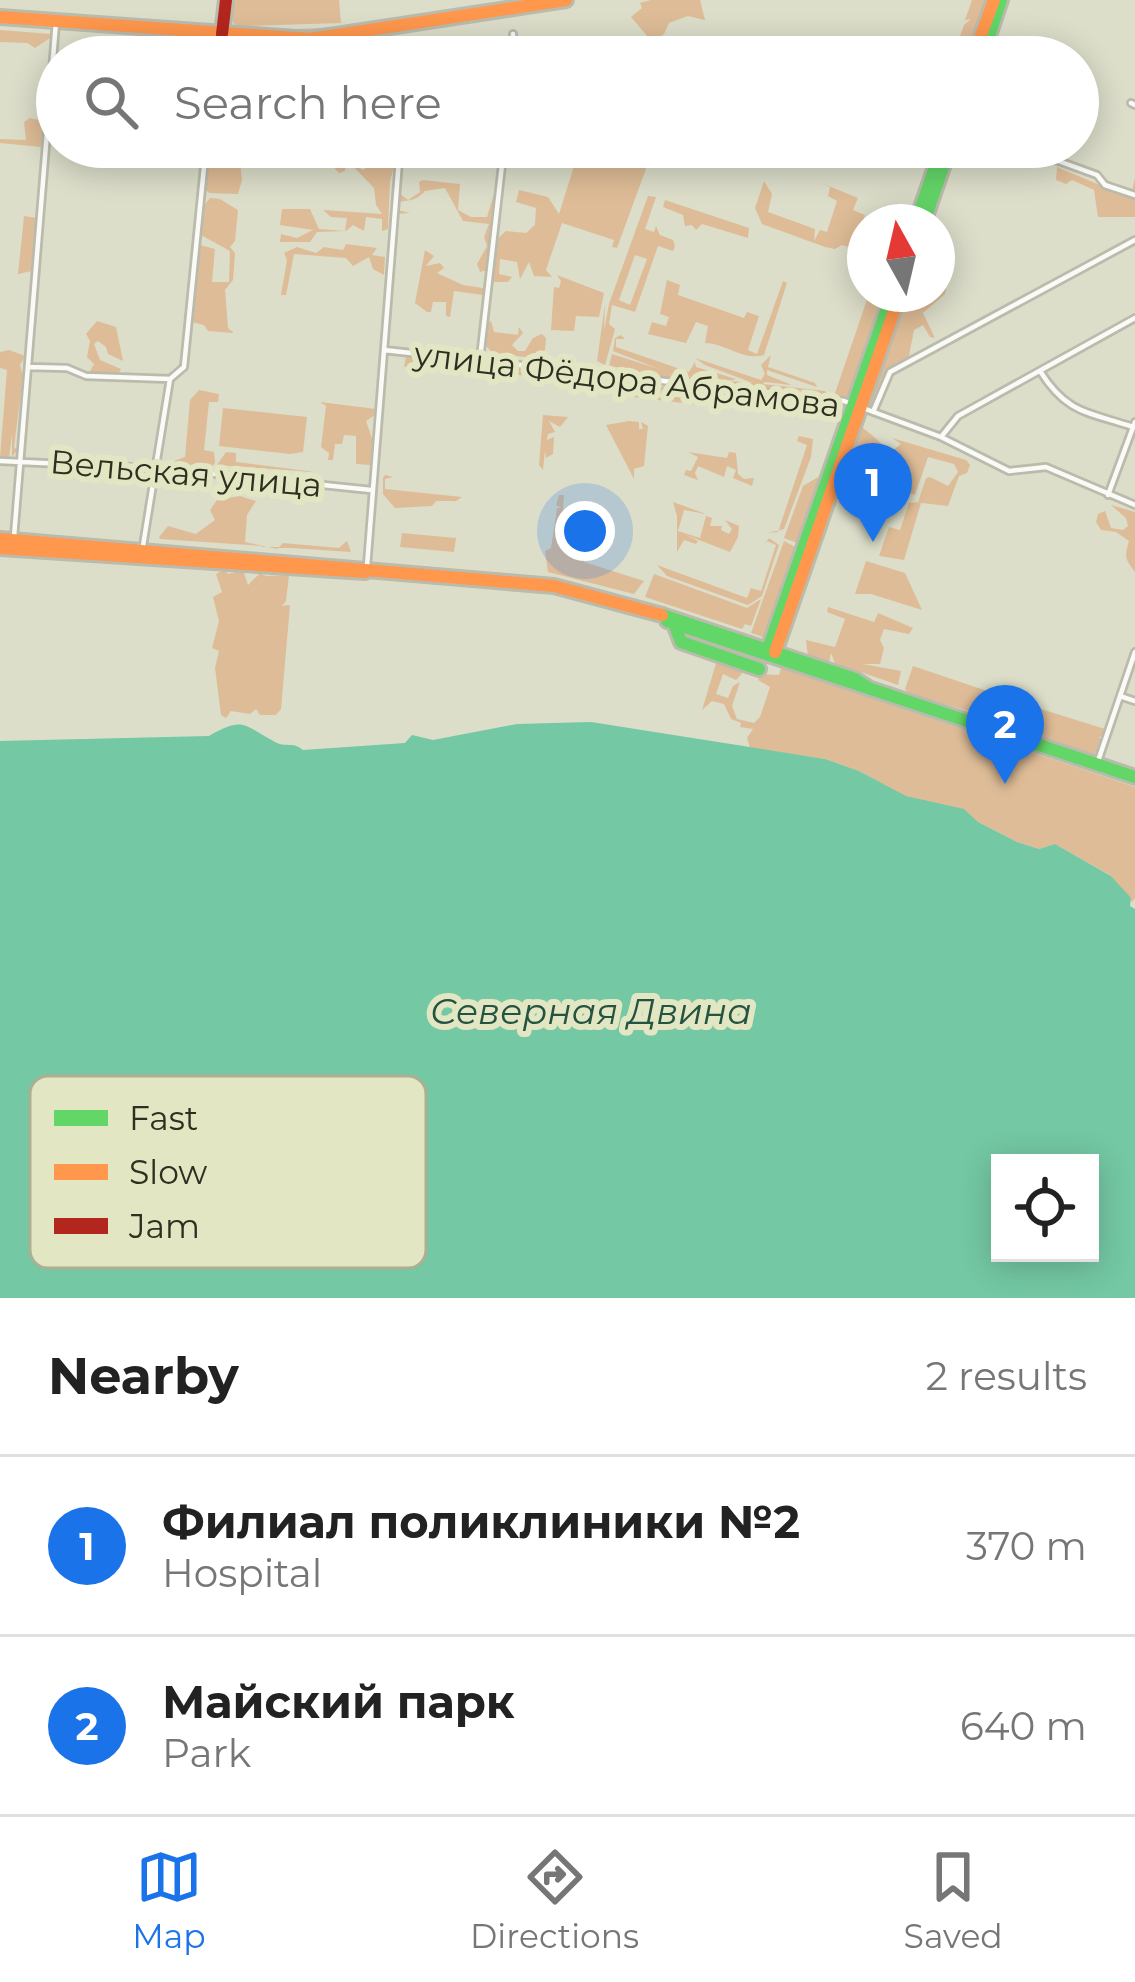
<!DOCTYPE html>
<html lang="en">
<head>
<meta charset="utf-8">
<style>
  :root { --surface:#fff; --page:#f2f2f2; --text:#222; --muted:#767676; --line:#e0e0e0; --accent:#1a73e8 }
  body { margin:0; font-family:Montserrat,sans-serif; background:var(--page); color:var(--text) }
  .controls { position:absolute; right:36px; bottom:36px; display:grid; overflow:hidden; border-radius:0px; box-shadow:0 6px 30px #0003 }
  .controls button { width:108px; height:108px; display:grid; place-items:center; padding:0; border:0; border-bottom:3px solid var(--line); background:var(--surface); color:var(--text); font:60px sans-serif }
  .compass { position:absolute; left:847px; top:204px; width:108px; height:108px; border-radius:50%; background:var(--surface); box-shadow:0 6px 30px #0003; rotate:352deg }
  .you { position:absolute; left:585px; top:531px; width:42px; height:42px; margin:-30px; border:9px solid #fff; border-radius:50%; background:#1a73e8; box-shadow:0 0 0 18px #1a73e833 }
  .badge { display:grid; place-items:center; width:78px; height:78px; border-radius:50%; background:var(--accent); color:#fff; font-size:39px; font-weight:700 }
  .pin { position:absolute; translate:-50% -99px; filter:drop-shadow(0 3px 6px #0008) }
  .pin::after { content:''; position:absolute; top:63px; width:42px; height:36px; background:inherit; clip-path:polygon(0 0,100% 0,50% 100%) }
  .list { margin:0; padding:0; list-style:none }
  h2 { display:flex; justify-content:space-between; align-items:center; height:156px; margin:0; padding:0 48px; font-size:51px }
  h2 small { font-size:39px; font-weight:400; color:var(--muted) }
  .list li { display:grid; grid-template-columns:78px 1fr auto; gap:36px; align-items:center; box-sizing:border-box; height:180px; padding:0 48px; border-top:3px solid var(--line) }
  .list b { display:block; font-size:45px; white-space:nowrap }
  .list p { margin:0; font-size:39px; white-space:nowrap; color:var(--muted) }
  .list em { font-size:39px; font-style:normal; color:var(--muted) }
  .icon { flex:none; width:66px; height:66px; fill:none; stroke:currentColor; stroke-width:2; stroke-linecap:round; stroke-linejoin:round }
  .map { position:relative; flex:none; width:1135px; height:1298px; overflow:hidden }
  .search { position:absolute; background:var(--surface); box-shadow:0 6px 30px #0003; left:36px; right:36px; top:36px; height:132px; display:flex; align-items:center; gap:30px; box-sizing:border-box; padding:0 42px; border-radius:66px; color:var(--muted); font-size:45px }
  .sheet { height:516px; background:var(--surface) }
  nav { display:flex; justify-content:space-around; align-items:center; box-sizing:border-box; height:168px; border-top:3px solid var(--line); background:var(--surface); font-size:33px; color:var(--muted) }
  nav a { display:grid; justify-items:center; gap:6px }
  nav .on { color:var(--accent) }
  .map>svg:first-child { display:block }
  .green { fill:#debc97; fill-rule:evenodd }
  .water { fill:#74c8a4; fill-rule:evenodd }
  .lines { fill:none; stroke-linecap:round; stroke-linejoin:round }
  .street-casing { stroke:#babbac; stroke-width:10 }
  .fast-casing { stroke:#babbac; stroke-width:18 }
  .slow-casing { stroke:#babbac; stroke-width:18 }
  .jam-casing { stroke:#babbac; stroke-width:18 }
  .street { stroke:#fafaf7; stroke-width:4.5 }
  .fast { stroke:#63d668; stroke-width:12 }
  .slow { stroke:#ff974d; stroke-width:12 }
  .jam { stroke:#b3261e; stroke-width:12 }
  .labels { text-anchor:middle; stroke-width:12; stroke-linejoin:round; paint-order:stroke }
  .street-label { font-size:33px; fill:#2e2f21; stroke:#e2e6c2 }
  .water-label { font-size:36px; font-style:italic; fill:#235341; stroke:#e2e6c2 }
  .key { fill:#e2e6c2; stroke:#acaf92; stroke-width:3 }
  .key-label { font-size:33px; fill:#2e2f21 }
</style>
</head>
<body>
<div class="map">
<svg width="1135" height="1298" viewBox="0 0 1135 1298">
  <rect width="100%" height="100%" fill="#dcdeca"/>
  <path class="green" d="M233,0H339L341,23L245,26L274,30L341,27L308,33L238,29L233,22Z
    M651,0H700L705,20L688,16L669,23L664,34L653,43L631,17L642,8L640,3Z
    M972,0H986L982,9L984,16L972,51L956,48L964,25L971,19L965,20Z
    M0,30L51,34L50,38L35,48L27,43L0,42Z
    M30,118L43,121L41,147L0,143V139L26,140L24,122Z
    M208,147L230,152L243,148L247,153L240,163L242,180L238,194L209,193L205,189Z
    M296,147H341V153L350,154L356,166L363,170L372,164L377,147H399L390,182L388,229L382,231V219L366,217L364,231L353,225L346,231L317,232L310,242H280L281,234L297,238L313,230L280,225L282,209H310L319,229L345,231L347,218L331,217L323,210L382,214L376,205L374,188L351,164L346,163L345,171L339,173L328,161L299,153Z
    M580,147H654L617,248L612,247L614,240L562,223L546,270L552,277L534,276L529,262L520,279L517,262L500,259L499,274L512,277L508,282H494L490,269L480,272L477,264L487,246L484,237L489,224L463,221L445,188L425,191C417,200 411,200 399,202L398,210L410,213L396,214L395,198L399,193L408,200L420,192L419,182L423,180L460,184L458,210L471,217H487L496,187L490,237L495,241L506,231L526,233L535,225L536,208L516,202L519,190L548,197L559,214Z
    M1057,167L1119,193L1132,191L1135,178V217H1098L1094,190L1072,180L1066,184L1056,180Z
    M814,180L858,198L853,210L865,215L855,249L842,245L835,249L825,247L762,224L755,208L764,181L772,194L768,212L815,229L814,241L820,230L827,232L837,201L828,196L830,187Z
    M648,196L656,197L645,229L654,232L656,226L660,235L673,240L675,246L673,251L658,246L635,312L612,305L609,324L615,329L605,365L597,361L605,304L604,330L609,304ZM635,255L647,259L630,305L619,300Z
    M210,198L220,199L238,210L235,241L230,247L235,253L233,280L225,290L228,328L234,333L208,331L204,325L191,322L194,272L200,245L215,249L212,282H229L230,251L199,234L202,208Z
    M665,200L749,228L748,238L702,224L696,230L692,225L685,226L683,215L663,207Z
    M24,216L37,218L32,271L18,274Z
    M346,244L377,248L372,255L385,257L384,275L373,269L369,257L353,266L346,258L294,254L286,295H281L287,260L284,253L297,247L316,253L324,247L343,250Z
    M425,250L434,256L426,266L440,263L444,268L437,273L463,285L483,288V295L454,291L450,317L446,316V302H433L431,312H427L415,303Z
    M557,275L604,293L599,317L576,316L574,331L551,330L554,287L559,288L561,281Z
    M667,280L680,285L678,295L744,318L747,312L759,316L748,350L757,354L783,281L787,283L764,355C742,361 725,343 705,343L708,326L696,322L686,343L648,334L652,322L666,326L669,317L660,314Z
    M937,284L946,289L945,294L923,313L935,338L930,337L923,325L914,330L908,361L886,375L868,408L908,294H937Z
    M869,294H888L853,393L848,397L834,396Z
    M97,321L116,327L123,361L108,354L106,347L98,341L94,344L100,360L121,369L118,374L89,373L94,364L87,357L90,341L86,334Z
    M491,321L494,332L518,335L519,327L523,333L512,345L518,351H525L533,338L542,334L546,338L545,350L536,358L494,354L485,345L486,324Z
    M621,335L625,339H616V347L689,372L695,362L696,367L736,379L729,381L753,383L705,365L695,358L761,380L765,374L761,365L771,355L768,367L815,383L817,387L767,370V375L792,385L765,382L763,384L825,391L828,396L611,375L609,368L635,370L609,366L612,354L659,369L613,351L615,338Z
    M9,350L25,356L20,365L23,376L14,447L17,450L12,457V434L9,458L0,457L7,370L0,368V352Z
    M406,357L526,370L527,376L422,363L404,367Z
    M604,380L728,394L731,404L699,405L602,393L600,386Z
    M199,390L219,394L218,402H209L204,450L214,452L215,463L210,469L174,467V461L185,457L190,400Z
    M320,402L376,409L375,415L366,421L373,441L370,465L356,464V436L344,435L342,444H335L333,460H328L329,453L321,447L326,406Z
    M223,408L307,417L303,452L290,454L219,446Z
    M543,415L568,417L560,427L549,421L555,432L548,434L547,440L554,437L553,454L546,458L545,451L543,470L539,465Z
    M629,421L639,422V429H643L641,422L648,426L644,466L634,469V479L606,425Z
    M862,427L881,443L873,445L855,505L838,503Z
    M799,436L813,439L811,457L784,529L767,533L778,532L807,445L797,441Z
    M892,438L966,460L970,465L967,473L959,476L948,506L921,503L904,560L879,556L889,527L900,530L909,503L918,502L926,478L930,477L948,486L958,472L954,464L928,457L915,495L880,484L891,452L901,444Z
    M226,452L236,453V462L315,472L217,465Z
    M688,452L727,458L729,452L736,453L738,474L744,479L754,478L752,486L733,478L736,470L727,466L724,477L698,466L695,473L698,480L684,475L686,470L691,471L698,457Z
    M385,475L393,477L385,479V489L462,497L456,501H436L432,506L395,508L383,494V478Z
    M820,476L821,486L803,539L797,543L784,538L803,486Z
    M559,495H564L563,509L589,513L584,562L644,581L634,594L548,572L545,551L551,548L557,508H561L556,505Z
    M240,496L256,501L247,515L245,542L277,549L283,543L339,548L347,541L351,552L160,539L159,537L168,526L196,534L215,520L210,510L217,500Z
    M673,502L706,514L684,510L678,531L700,538L706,516L712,518L710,526H722L721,530L729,534L732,529L725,520L739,526L738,537L730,552L686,535L698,541L696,544L684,540L677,552V516Z
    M1111,505L1135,512V572C1125,559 1124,557 1129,541L1116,532L1101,530L1096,522L1098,514L1105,511L1111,528L1123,530L1128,526L1126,518Z
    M402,533L456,538L454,552L400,547Z
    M769,538L779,545L762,596L748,605L667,576L657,565L747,598L751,588L761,591L776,545L767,541L762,547Z
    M784,541L799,549L770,633L763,637L751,633Z
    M866,561L905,573L922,610L871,594H855Z
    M225,569L228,574L243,570L248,585L260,573L266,576L289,575L286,601L282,606L290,605L281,709L276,715H260L256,709L250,714L231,711L226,718L221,715L215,668L219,651L212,648L219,621L213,597L222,592L216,574Z
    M654,574L747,608L761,599L751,626L745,624L742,629L645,597Z
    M828,607L874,622L878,613L913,628L909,634L884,629L880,640L884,648L880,664H863L901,671L898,685L835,663L831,653L829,663L808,656L806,640L835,647L845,619L827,612Z
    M717,660L746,669L736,680L723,674L716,694L728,698L733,686L740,682L732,706L737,719L754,723L760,717L770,687L758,680L760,674L779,675L781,668L1135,787V898L1132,902L1110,875L1055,844L1039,849L1017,842L978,822L964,810L905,796L859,771L825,759L750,748L747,738L753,729L740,727L741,723L731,719L724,704L712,701L702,710Z
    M913,666L1002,696L996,719L909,694L905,689Z
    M1012,700L1105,729L1104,736L1099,737L1102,743L1099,751L1092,755L1042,737L1036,728L1030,732L1002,723Z"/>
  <path class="water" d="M591,722L825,759L859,771L906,796L964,809L978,822L1017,842L1039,849L1055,844L1111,876L1131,898L1130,906L1135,909V1298H0V741L209,736C244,716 243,725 275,742C286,748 292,741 303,750L405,743L412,735L433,740L517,724ZM1000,1163H1090V1253H1000Z"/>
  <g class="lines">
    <defs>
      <path id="street" d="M513,34V57
        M214,57L215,41L221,35
        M1131,103L1135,105
        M910,147H917
        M956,147H966
        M1020,147L1097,175L1105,185L1135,195
        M384,350L844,401L941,437L1009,471L1046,467L1135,505
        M480,359L504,147
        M28,367L67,368L86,376L170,379
        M1040,371C1067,414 1088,412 1133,427
        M873,412L890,372L1135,240
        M941,437L958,416L1135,318
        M0,461L169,469L371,490
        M1108,495L1135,422
        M14,537L56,22
        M142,552L170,379L184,367L206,147
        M367,566L400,147
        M1120,696L1135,701
        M1097,764L1135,652"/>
      <path id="fast" d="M982,57L1001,0
        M916,222L942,147
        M924,222L950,147
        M662,615L855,679L870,689
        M667,621L1135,777
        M675,626L681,642L759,669
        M768,649L892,294"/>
      <path id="slow" d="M0,17L310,39L566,0
        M973,57L994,0
        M0,539L554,586L662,615
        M0,548L365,572
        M775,652L900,294"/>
      <path id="jam" d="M222,34L226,0"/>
    </defs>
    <use href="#street" class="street-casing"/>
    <use href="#fast" class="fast-casing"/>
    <use href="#slow" class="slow-casing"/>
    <use href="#jam" class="jam-casing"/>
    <use href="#street" class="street"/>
    <use href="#fast" class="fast"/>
    <use href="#slow" class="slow"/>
    <use href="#jam" class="jam"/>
  </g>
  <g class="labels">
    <g class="street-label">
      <text transform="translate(627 379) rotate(7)" y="12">улица Фёдора Абрамова</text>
      <text transform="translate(186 473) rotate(5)" y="12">Вельская улица</text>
    </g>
    <g class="water-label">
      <text x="591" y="1024">Северная Двина</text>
    </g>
  </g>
  <rect x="30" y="1076" width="396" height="192" rx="18" class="key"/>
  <rect x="54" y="1110" width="54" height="16" fill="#63d668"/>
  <rect x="54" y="1164" width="54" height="16" fill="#ff974d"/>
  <rect x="54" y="1218" width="54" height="16" fill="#b3261e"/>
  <g class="key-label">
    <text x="129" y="1130">Fast</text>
    <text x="129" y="1184">Slow</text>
    <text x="129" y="1238">Jam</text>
  </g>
</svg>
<div class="controls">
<button><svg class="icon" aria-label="locate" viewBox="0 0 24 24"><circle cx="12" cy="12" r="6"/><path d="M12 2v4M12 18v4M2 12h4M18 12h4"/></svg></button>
</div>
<svg class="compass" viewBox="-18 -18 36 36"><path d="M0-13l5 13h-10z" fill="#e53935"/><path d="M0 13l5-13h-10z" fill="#767676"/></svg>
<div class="you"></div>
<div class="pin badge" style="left:873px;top:542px">1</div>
<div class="pin badge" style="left:1005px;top:784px">2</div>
<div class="search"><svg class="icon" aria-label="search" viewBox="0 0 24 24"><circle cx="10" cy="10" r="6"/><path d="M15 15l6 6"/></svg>Search here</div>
</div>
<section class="sheet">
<h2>Nearby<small>2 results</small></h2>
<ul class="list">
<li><span class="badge">1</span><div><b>Филиал поликлиники №2</b><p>Hospital</p></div><em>370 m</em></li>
<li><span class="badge">2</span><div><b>Майский парк</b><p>Park</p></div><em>640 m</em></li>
</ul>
</section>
<nav>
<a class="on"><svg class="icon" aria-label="map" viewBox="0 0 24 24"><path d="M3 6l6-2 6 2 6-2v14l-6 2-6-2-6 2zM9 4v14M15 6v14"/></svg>Map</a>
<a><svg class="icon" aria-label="directions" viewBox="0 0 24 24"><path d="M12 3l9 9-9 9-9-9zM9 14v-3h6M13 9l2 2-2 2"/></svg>Directions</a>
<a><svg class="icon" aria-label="saved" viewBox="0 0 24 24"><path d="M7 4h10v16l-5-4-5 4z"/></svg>Saved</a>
</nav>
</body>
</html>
